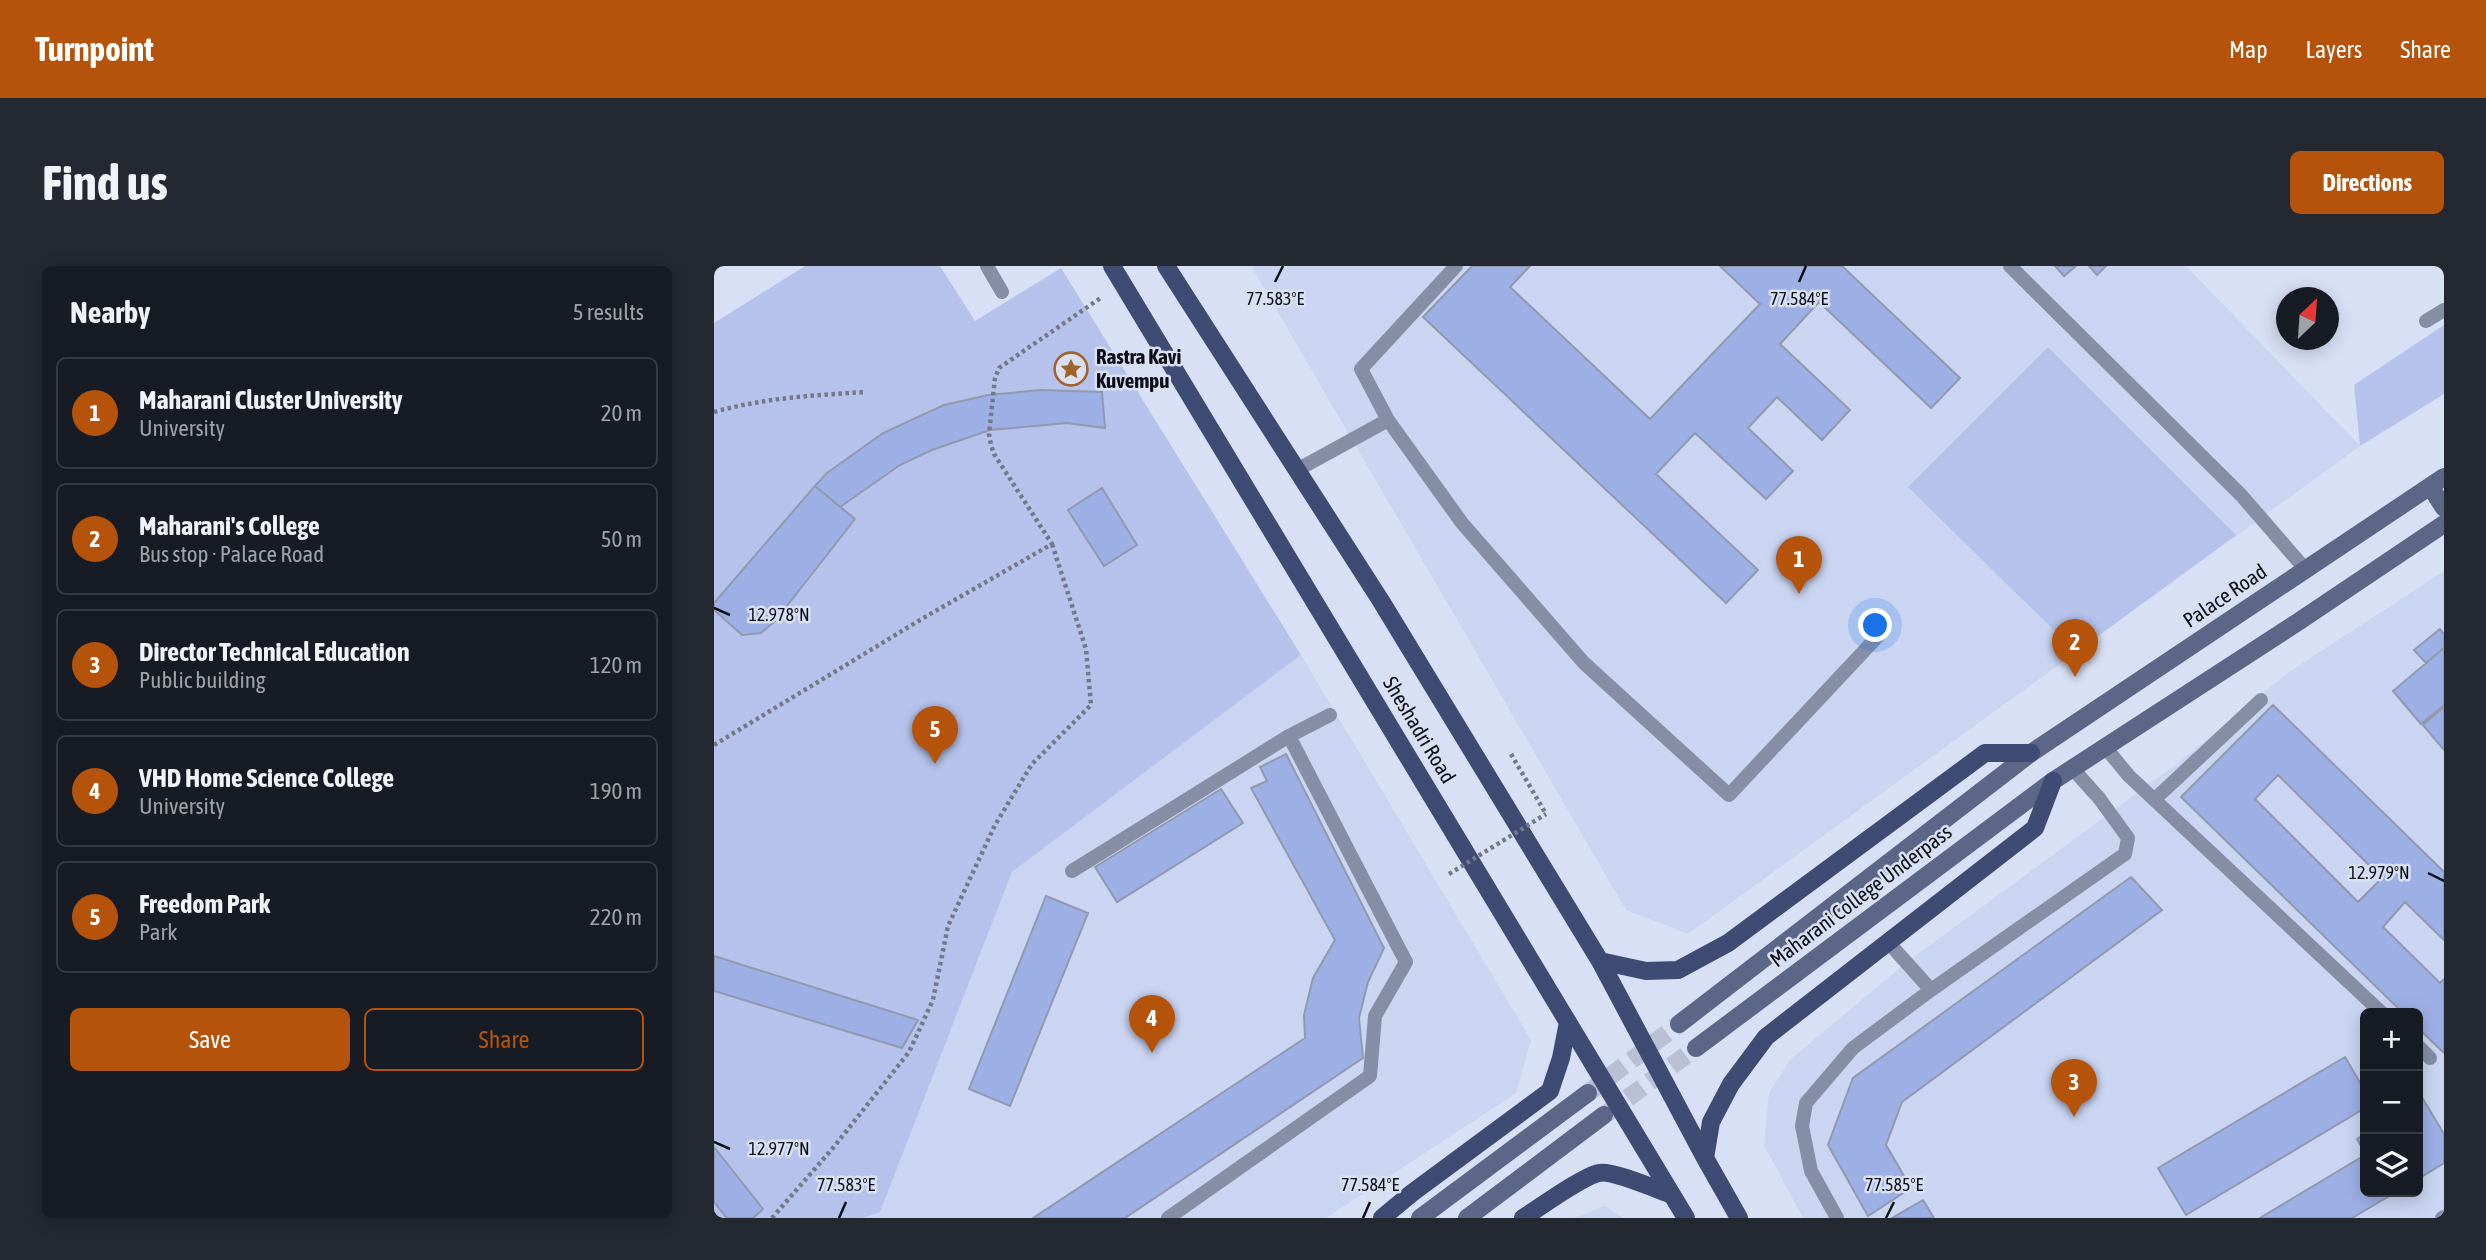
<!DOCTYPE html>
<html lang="en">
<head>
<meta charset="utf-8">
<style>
  :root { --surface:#171b24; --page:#242831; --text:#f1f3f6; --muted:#9ea1a6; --line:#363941; --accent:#b45309 }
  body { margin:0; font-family:"Asap Condensed",sans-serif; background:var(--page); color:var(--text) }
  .controls { position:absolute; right:21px; bottom:21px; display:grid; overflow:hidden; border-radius:10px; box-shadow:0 4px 18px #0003 }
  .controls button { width:63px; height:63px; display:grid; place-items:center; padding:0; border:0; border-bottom:2px solid var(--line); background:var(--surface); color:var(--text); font:35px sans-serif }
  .compass { position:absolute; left:1562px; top:21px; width:63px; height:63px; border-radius:50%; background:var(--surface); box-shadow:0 4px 18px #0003; rotate:25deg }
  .you { position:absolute; left:1162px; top:360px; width:24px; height:24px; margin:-18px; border:5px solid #fff; border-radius:50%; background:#1a73e8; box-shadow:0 0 0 10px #1a73e833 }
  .badge { display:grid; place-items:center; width:46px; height:46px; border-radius:50%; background:var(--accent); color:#fff; font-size:23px; font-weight:700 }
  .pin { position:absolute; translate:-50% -58px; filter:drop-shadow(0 2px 4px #0008) }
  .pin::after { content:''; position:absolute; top:37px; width:24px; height:21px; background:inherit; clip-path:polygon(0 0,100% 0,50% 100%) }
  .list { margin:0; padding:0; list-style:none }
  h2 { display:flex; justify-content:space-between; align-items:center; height:91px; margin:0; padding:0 28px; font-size:30px }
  h2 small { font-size:23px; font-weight:400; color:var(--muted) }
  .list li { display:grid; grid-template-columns:46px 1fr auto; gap:21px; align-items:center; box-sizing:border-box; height:112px; margin:0 14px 14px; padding:0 14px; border:2px solid var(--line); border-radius:10px }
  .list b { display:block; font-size:26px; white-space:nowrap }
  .list p { margin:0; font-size:23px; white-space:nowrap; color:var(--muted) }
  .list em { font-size:23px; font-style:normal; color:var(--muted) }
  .actions { display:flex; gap:14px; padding:21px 28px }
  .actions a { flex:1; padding:16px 0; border:2px solid var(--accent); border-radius:10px; text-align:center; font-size:24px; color:var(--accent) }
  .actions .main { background:var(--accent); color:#fff }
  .icon { flex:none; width:38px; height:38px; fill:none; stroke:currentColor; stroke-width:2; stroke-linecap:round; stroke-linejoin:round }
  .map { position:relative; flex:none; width:1730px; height:952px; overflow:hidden; border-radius:10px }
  header { display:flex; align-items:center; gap:42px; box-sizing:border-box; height:98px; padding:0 35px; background:var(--accent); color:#fff }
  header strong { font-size:33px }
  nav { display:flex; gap:38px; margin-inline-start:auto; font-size:24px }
  .intro { display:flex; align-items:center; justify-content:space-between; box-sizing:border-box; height:168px; padding:0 42px }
  h1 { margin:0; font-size:49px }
  .button { padding:18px 32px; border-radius:10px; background:var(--accent); color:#fff; font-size:24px; font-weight:700 }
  main { display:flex; gap:42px; padding:0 42px }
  aside { flex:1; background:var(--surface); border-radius:10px; box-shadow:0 4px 18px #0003 }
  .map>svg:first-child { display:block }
  .built { fill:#cad5f2; fill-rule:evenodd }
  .green { fill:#b5c3ec }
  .building { fill:#9db0e6; stroke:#9199ae; stroke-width:2; fill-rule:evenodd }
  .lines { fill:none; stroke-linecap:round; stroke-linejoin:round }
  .secondary-tunnel { stroke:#b9c0d4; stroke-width:18; stroke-dasharray:18 9; stroke-linecap:butt }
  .path { stroke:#747988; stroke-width:4.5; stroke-dasharray:3.5 3.5; stroke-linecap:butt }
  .service { stroke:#868ea6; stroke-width:14 }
  .secondary { stroke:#5c6788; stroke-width:18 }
  .primary { stroke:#3e4b73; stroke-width:18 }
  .path-bridge { stroke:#747988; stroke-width:4.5; stroke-dasharray:3.5 3.5; stroke-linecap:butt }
  .ticks { fill:none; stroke:#0b0d15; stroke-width:2.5 }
  .labels { text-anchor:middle; stroke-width:5; stroke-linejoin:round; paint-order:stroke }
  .poi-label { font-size:21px; font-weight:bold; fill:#0b0d15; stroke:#d8e0f6; text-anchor:start }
  .street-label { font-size:21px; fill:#0b0d15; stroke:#d8e0f6 }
  .ticks-label { font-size:18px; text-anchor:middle; fill:#0b0d15; stroke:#d8e0f6; stroke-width:5; stroke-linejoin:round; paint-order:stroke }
</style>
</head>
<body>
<header>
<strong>Turnpoint</strong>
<nav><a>Map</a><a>Layers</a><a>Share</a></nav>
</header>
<div class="intro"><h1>Find us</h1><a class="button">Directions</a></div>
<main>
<aside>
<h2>Nearby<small>5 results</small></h2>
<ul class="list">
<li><span class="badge">1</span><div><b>Maharani Cluster University</b><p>University</p></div><em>20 m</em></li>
<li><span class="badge">2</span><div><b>Maharani's College</b><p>Bus stop · Palace Road</p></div><em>50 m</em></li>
<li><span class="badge">3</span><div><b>Director Technical Education</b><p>Public building</p></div><em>120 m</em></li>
<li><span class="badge">4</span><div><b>VHD Home Science College</b><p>University</p></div><em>190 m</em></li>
<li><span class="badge">5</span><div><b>Freedom Park</b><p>Park</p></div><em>220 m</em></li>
</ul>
<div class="actions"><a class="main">Save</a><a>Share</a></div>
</aside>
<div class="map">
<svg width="1730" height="952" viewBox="0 0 1730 952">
  <rect width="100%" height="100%" fill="#d8e0f6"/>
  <path class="built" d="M537,0H1472L1646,180L974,668L912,644Z
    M1730,305V952H1089L1050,879L1055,827L1076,794L1193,696L1472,491L1572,408ZM1651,747H1704V926H1651Z
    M587,389L817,774L802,827L612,952H149L166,945L298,606Z
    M891,940L910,952H860Z"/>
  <path class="green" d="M91,0H226L261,55L347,2L587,389L298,606L166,946L149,952H0V57Z
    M1730,59V128L1646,180L1640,119Z
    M1334,81L1522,269L1362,386L1194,221Z"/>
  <path class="building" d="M758,0H816L796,21L936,153L1046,38L1006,0H1128L1246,112L1217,142L1105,36L1066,78L1136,144L1108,174L1063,131L1034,162L1079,205L1052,233L981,167L942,208L1044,304L1012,337L709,51Z
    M1341,0H1362L1350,10Z
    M1375,0H1392L1383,9Z
    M350,91L369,97L363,115L345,110Z
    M327,124L388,126L391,162L353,157L276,164L218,184L186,199L126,241L101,220L113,207L169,167L230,139L274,129Z
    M101,220L141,253L61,355L47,367L28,369L0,344V337Z
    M388,222L423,279L390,300L354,244Z
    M1726,363L1730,368V382L1712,397L1700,384Z
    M1730,382V439L1707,458L1679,425Z
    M1559,439L1730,606V674L1691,636L1669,661L1726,717L1730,713V787L1704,762V747H1689L1467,531ZM1564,509L1668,612L1644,636L1541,533Z
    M1730,441V484L1709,459Z
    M572,488L670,682L654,716L645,752L649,792L411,952H319L591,772L590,749L599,712L621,674L537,522L553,515L546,501Z
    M507,523L529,557L403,636L381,601Z
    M1417,611L1448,644L1188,836L1172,879L1197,922L1154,950L1114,879L1139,812Z
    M332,630L374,647L296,840L255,823Z
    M0,690L204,754L188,782L0,725Z
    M1631,791L1651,825V842L1472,949L1444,902Z
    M1709,833L1730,868V897L1704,913V837Z
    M1651,868V887L1643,873Z
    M0,881L49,943L39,952H13L0,936Z
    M1651,889V926H1682L1638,952H1546Z
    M1209,934L1220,952H1178Z"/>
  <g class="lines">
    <path class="secondary-tunnel" d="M874,827L965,758
      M892,848L982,782"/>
    <path class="path" d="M0,146C50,132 101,129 152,126
      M0,479L211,351L338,278L280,188L277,179L275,168L281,112L285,102L388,31
      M797,488L832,548
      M58,952L119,882L195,786L219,734L234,660L281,559L318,498L377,439L372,383L338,278"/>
    <path class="service" d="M273,0L288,26
      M1296,0L1527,229L1592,304
      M1712,55L1730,44
      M674,154L647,103L742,0
      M583,204L674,154L748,257L870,397L1015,529L1165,369
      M1391,481L1415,510L1668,747
      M1441,533L1547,434
      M358,605L575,470L616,449
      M1174,676L1217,724
      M1704,780L1716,792
      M454,952L656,810L661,750L692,696L575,470
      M1123,952L1097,905L1088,860L1092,837L1139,782L1217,724L1411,588L1414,572L1385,532L1358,502
      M1728,952L1730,951"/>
    <path class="secondary" d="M1716,220L1730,242
      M965,758L1317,487L1730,211
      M982,782L1339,515L1584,356L1730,258
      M706,952L874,827
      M753,952L890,849"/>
    <path class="primary" d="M398,0L972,952
      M452,0L667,335L886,695L991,892L1025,952
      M886,695L932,705L964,704L1014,677L1271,487H1317
      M991,892L997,856L1017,818L1052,771L1321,562L1339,515
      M668,952L698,927L836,825L847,792L854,756
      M809,952C825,942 869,910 885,907C898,904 944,924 958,929"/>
    <path class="path-bridge" d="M735,608L832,548"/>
  </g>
  <path class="ticks" d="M561,16L569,0M1085,16L1092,0M0,342L16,349M1714,607L1730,615M0,876L16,883M125,952L132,936M649,952L656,936M1172,952L1180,936"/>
  <defs>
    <symbol id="sight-ring" viewBox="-11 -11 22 22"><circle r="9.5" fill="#d8e0f6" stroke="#a2632a" stroke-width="1.5"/><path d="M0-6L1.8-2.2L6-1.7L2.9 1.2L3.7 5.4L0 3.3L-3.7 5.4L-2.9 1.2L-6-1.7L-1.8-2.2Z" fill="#a2632a"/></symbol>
  </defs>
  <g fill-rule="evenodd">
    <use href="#sight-ring" x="338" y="84" width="38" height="38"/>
  </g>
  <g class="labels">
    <g class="poi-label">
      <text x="382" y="98">Rastra Kavi<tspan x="382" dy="24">Kuvempu</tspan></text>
    </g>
    <g class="street-label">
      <text transform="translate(1511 330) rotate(-34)" y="7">Palace Road</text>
      <text transform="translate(705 464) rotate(59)" y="7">Sheshadri Road</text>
      <text transform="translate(1147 630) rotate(-37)" y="7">Maharani College Underpass</text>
    </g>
  </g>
  <g class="ticks-label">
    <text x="561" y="39">77.583°E</text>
    <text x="1085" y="39">77.584°E</text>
    <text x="65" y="355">12.978°N</text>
    <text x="1665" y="613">12.979°N</text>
    <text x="65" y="889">12.977°N</text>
    <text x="656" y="925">77.584°E</text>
    <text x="132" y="925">77.583°E</text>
    <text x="1180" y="925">77.585°E</text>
  </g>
</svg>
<div class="controls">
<button>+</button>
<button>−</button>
<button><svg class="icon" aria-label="layers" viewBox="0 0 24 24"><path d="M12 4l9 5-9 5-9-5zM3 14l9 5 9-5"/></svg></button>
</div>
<svg class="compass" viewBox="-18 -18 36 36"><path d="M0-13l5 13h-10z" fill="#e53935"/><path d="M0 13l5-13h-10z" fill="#9ea1a6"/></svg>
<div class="you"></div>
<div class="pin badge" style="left:1085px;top:328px">1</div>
<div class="pin badge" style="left:1361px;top:411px">2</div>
<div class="pin badge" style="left:1360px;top:851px">3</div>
<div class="pin badge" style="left:438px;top:787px">4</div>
<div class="pin badge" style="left:221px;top:498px">5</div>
</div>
</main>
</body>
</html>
